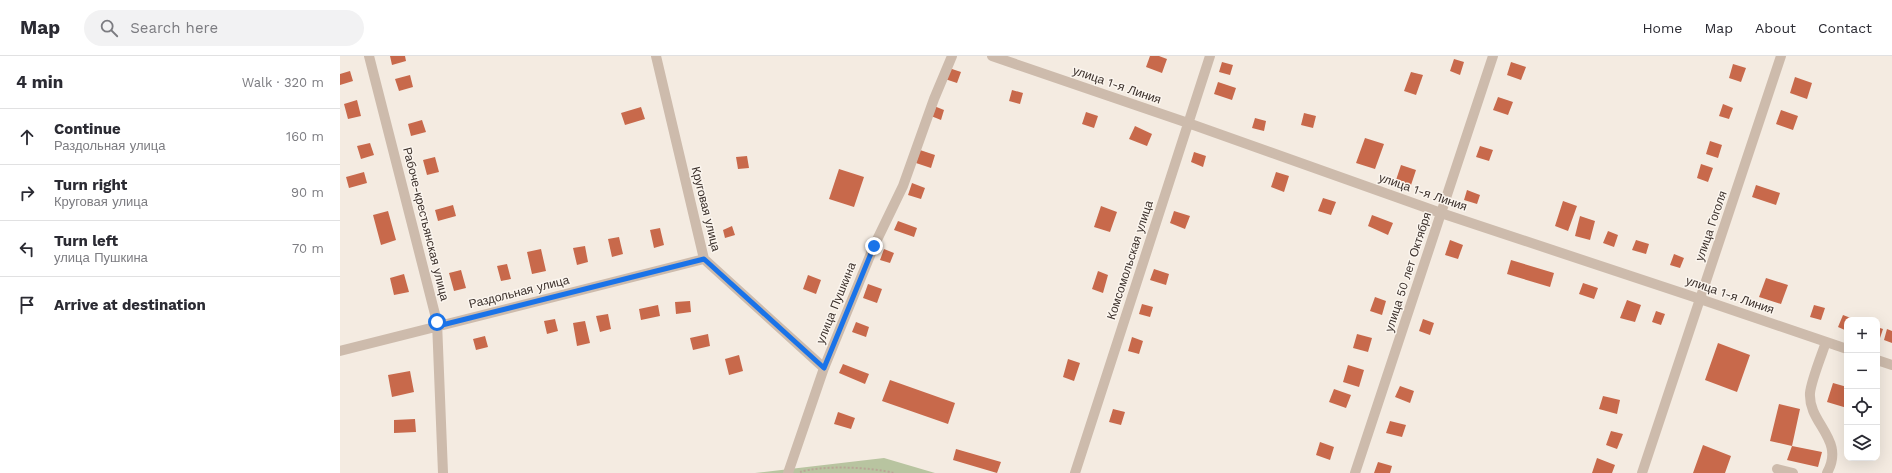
<!DOCTYPE html>
<html lang="en">
<head>
<meta charset="utf-8">
<style>
  :root { --surface:#fff; --page:#f2f2f3; --text:#2b2b33; --muted:#7c7c81; --line:#e1e1e2 }
  body { margin:0; font-family:"Work Sans",sans-serif; background:var(--page); color:var(--text) }
  .controls { position:absolute; right:12px; bottom:12px; display:grid; overflow:hidden; border-radius:8px; box-shadow:0 4px 16px #0002 }
  .controls button { width:36px; height:36px; display:grid; place-items:center; padding:0; border:0; border-bottom:1px solid var(--line); background:var(--surface); color:var(--text); font:20px sans-serif }
  .stop { position:absolute; width:12px; height:12px; margin:-9px; border:3px solid #1a73e8; border-radius:50%; background:#fff }
  .stop.end { background:#1a73e8; border-color:#fff; box-shadow:0 1px 4px #0008 }
  .list { margin:0; padding:0; list-style:none }
  h2 { display:flex; justify-content:space-between; align-items:center; height:52px; margin:0; padding:0 16px; font-size:17px }
  h2 small { font-size:13px; font-weight:400; color:var(--muted) }
  .list li { display:grid; grid-template-columns:26px 1fr auto; gap:12px; align-items:center; box-sizing:border-box; height:56px; padding:0 16px; border-top:1px solid var(--line) }
  .list b { display:block; font-size:15px; white-space:nowrap }
  .list p { margin:0; font-size:13px; white-space:nowrap; color:var(--muted) }
  .list em { font-size:13px; font-style:normal; color:var(--muted) }
  .icon { flex:none; width:22px; height:22px; fill:none; stroke:currentColor; stroke-width:2; stroke-linecap:round; stroke-linejoin:round }
  .map { position:relative; flex:none; width:1552px; height:417px; overflow:hidden }
  header { display:flex; align-items:center; gap:24px; box-sizing:border-box; height:56px; padding:0 20px; background:var(--surface); border-bottom:1px solid var(--line) }
  header strong { font-size:19px }
  nav { display:flex; gap:22px; margin-inline-start:auto; font-size:14px }
  .search { width:280px; height:36px; background:var(--page); display:flex; align-items:center; gap:10px; box-sizing:border-box; padding:0 14px; border-radius:22px; color:var(--muted); font-size:15px }
  main { display:flex }
  aside { flex:1; background:var(--surface) }
  .map>svg:first-child { display:block }
  .green { fill:#b8c4a0 }
  .building { fill:#c8694b }
  .lines { fill:none; stroke-linecap:round; stroke-linejoin:round }
  .path { stroke:#b9a596; stroke-width:2; stroke-dasharray:2 2; stroke-linecap:butt }
  .minor { stroke:#cdbbac; stroke-width:10 }
  .route { stroke:#1a73e8; stroke-width:5 }
  .labels { text-anchor:middle; stroke-width:3; stroke-linejoin:round; paint-order:stroke }
  .street-label { font-size:12px; fill:#3b302b; stroke:#fbf5ee }
</style>
</head>
<body>
<header>
<strong>Map</strong>
<div class="search"><svg class="icon" aria-label="search" viewBox="0 0 24 24"><circle cx="10" cy="10" r="6"/><path d="M15 15l6 6"/></svg>Search here</div>
<nav><a>Home</a><a>Map</a><a>About</a><a>Contact</a></nav>
</header>
<main>
<aside>
<h2>4 min<small>Walk · 320 m</small></h2>
<ul class="list">
<li><svg class="icon" aria-label="ahead" viewBox="0 0 24 24"><path d="M12 20V5M6 11l6-6 6 6"/></svg><div><b>Continue</b><p>Раздольная улица</p></div><em>160 m</em></li>
<li><svg class="icon" aria-label="right" viewBox="0 0 24 24"><path d="M7 20v-9h11M14 6l5 5-5 5"/></svg><div><b>Turn right</b><p>Круговая улица</p></div><em>90 m</em></li>
<li><svg class="icon" aria-label="left" viewBox="0 0 24 24"><path d="M17 20v-9H6M10 6l-5 5 5 5"/></svg><div><b>Turn left</b><p>улица Пушкина</p></div><em>70 m</em></li>
<li><svg class="icon" aria-label="arrive" viewBox="0 0 24 24"><path d="M6 21V4h12l-3 4 3 4H6"/></svg><div><b>Arrive at destination</b></div></li>
</ul>
</aside>
<div class="map">
<svg width="1552" height="417" viewBox="0 0 1552 417">
  <rect width="100%" height="100%" fill="#f4ebe1"/>
  <path class="green" d="M544,402L595,417H415Z"/>
  <path class="building" d="M50,0H65L66,5L52,9Z
    M810,0H819L827,3L822,17L806,11Z
    M1114,3L1124,6L1120,19L1110,15Z
    M882,6L893,9L890,19L879,16Z
    M1171,6L1186,11L1181,24L1167,19Z
    M1393,8L1406,12L1401,26L1389,22Z
    M609,12L621,16L617,27L605,23Z
    M10,15L13,25L0,29V18Z
    M1071,16L1083,19L1076,39L1064,35Z
    M70,19L73,31L59,35L55,23Z
    M1455,21L1472,27L1467,43L1450,37Z
    M878,26L896,32L892,44L874,38Z
    M672,34L683,37L680,48L669,45Z
    M1158,41L1173,46L1168,59L1153,54Z
    M17,44L21,60L8,63L4,48Z
    M1383,48L1393,52L1389,63L1379,60Z
    M594,50L604,54L601,64L591,60Z
    M301,51L305,63L285,69L281,57Z
    M1441,54L1458,60L1453,74L1436,68Z
    M746,56L758,60L754,72L742,68Z
    M964,57L976,60L973,72L961,69Z
    M915,62L926,65L924,75L912,72Z
    M82,64L86,76L71,80L68,68Z
    M795,70L812,78L807,90L789,83Z
    M1025,82L1044,88L1035,113L1016,107Z
    M1370,85L1382,89L1378,102L1366,98Z
    M30,87L34,99L21,103L17,90Z
    M1140,90L1153,94L1149,105L1136,101Z
    M580,94L595,99L591,112L576,107Z
    M854,96L866,100L863,111L851,106Z
    M407,100L409,112L398,113L396,101Z
    M95,101L99,116L87,119L83,104Z
    M1361,108L1373,112L1368,126L1357,122Z
    M1061,109L1076,114L1071,129L1056,124Z
    M499,113L524,121L514,151L489,143Z
    M24,116L27,127L9,132L6,121Z
    M936,116L949,120L944,136L931,131Z
    M572,127L585,132L581,143L568,139Z
    M1416,129L1440,137L1436,149L1412,141Z
    M1127,134L1140,139L1137,148L1124,144Z
    M983,142L996,146L991,159L978,155Z
    M1223,145L1237,150L1228,175L1215,170Z
    M113,149L116,160L98,165L95,154Z
    M761,150L777,156L770,176L754,171Z
    M48,155L56,184L41,189L33,159Z
    M834,155L850,160L845,173L830,167Z
    M1032,159L1053,167L1048,179L1028,170Z
    M1240,160L1255,165L1250,184L1235,180Z
    M558,165L577,172L574,181L554,174Z
    M392,170L395,179L385,182L383,174Z
    M320,172L324,189L314,192L310,174Z
    M1268,175L1278,179L1274,191L1263,187Z
    M279,181L283,198L272,201L268,183Z
    M1110,184L1123,189L1118,203L1105,199Z
    M1296,184L1309,188L1306,198L1292,194Z
    M245,190L248,206L237,209L233,192Z
    M201,193L206,215L192,218L187,196Z
    M544,193L554,197L550,207L540,204Z
    M1334,198L1344,202L1340,212L1330,209Z
    M1171,204L1214,217L1210,231L1167,218Z
    M167,208L171,223L161,225L157,210Z
    M814,213L829,218L826,229L810,224Z
    M121,214L126,232L114,235L109,217Z
    M758,215L768,219L763,237L752,233Z
    M64,218L69,236L54,239L50,222Z
    M468,219L481,224L476,238L463,233Z
    M1426,222L1448,229L1441,248L1419,241Z
    M1243,227L1258,232L1254,243L1239,238Z
    M528,228L542,233L537,247L523,242Z
    M1035,241L1046,245L1042,259L1030,255Z
    M1287,244L1301,249L1295,266L1280,262Z
    M350,245L351,256L336,258L335,246Z
    M802,248L813,251L810,261L799,258Z
    M318,249L320,260L301,264L299,253Z
    M1474,249L1485,252L1481,264L1470,261Z
    M1316,255L1325,258L1321,269L1312,266Z
    M268,258L271,273L260,276L256,260Z
    M1503,259L1516,264H1507V275L1498,271Z
    M215,263L218,275L207,278L204,265Z
    M1083,263L1094,267L1090,279L1079,275Z
    M245,265L250,287L237,290L233,267Z
    M516,266L529,271L526,281L512,276Z
    M1537,271L1543,273L1539,285H1537Z
    M1547,273L1552,275V287L1544,284Z
    M368,278L370,290L353,294L350,282Z
    M1017,278L1032,282L1028,296L1013,292Z
    M145,280L148,291L136,294L133,283Z
    M792,281L803,285L799,298L788,295Z
    M1378,287L1410,299L1397,336L1365,324Z
    M399,299L403,315L389,319L385,303Z
    M728,303L740,307L734,325L723,321Z
    M503,308L529,318L525,328L499,317Z
    M1008,309L1024,314L1019,331L1003,326Z
    M70,315L74,336L52,341L48,319Z
    M550,324L615,347L608,368L542,345Z
    M1493,327L1507,331V352L1487,346Z
    M1060,330L1074,335L1070,347L1055,341Z
    M994,333L1011,339L1006,352L989,346Z
    M1263,340L1280,344L1277,358L1259,353Z
    M1439,348L1460,353L1452,390L1430,385Z
    M773,353L785,356L781,369L769,366Z
    M498,356L515,362L511,373L494,368Z
    M75,363L76,376L54,377V364Z
    M1050,365L1066,369L1062,381L1046,377Z
    M1271,375L1283,378L1277,393L1266,389Z
    M980,386L994,391L990,404L976,399Z
    M1363,389L1391,400L1385,417H1353Z
    M1452,390L1482,396L1478,411L1447,404Z
    M616,393L661,406L657,417L613,404Z
    M1257,402L1275,409L1272,417H1252Z
    M1038,406L1052,410L1050,417H1034Z"/>
  <g class="lines">
    <path class="path" d="M460,416C482,409 531,411 554,417"/>
    <path class="minor" d="M29,0L97,266L103,417
      M316,0L364,203L484,312
      M652,0L848,67L1101,157L1360,243L1507,293
      M1486,286C1482,298 1471,325 1470,337C1468,368 1506,383 1487,417
      M0,295L364,203
      M1537,304L1552,309
      M1437,413L1453,417
      M448,417L484,312L534,190L563,130L594,43L612,0
      M735,417L870,0
      M1015,417L1153,0
      M1302,417L1441,0"/>
  </g>
  <g class="lines">
    <path class="route" d="M97,266L98,270L364,203L484,312L534,190"/>
  </g>
  <g class="labels">
    <g class="street-label">
      <text transform="translate(777 29) rotate(19)" y="4">улица 1-я Линия</text>
      <text transform="translate(1083 136) rotate(19)" y="4">улица 1-я Линия</text>
      <text transform="translate(366 153) rotate(76)" y="4">Круговая улица</text>
      <text transform="translate(86 168) rotate(76)" y="4">Рабоче-крестьянская улица</text>
      <text transform="translate(1371 170) rotate(-71)" y="4">улица Гоголя</text>
      <text transform="translate(790 204) rotate(-72)" y="4">Комсомольская улица</text>
      <text transform="translate(1068 216) rotate(-72)" y="4">улица 50 лет Октября</text>
      <text transform="translate(179 236) rotate(-14)" y="4">Раздольная улица</text>
      <text transform="translate(1390 239) rotate(19)" y="4">улица 1-я Линия</text>
      <text transform="translate(496 247) rotate(-68)" y="4">улица Пушкина</text>
    </g>
  </g>
</svg>
<div class="controls">
<button>+</button>
<button>−</button>
<button><svg class="icon" aria-label="locate" viewBox="0 0 24 24"><circle cx="12" cy="12" r="6"/><path d="M12 2v4M12 18v4M2 12h4M18 12h4"/></svg></button>
<button><svg class="icon" aria-label="layers" viewBox="0 0 24 24"><path d="M12 4l9 5-9 5-9-5zM3 14l9 5 9-5"/></svg></button>
</div>
<div class="stop" style="left:97px;top:266px"></div>
<div class="stop end" style="left:534px;top:190px"></div>
</div>
</main>
</body>
</html>
